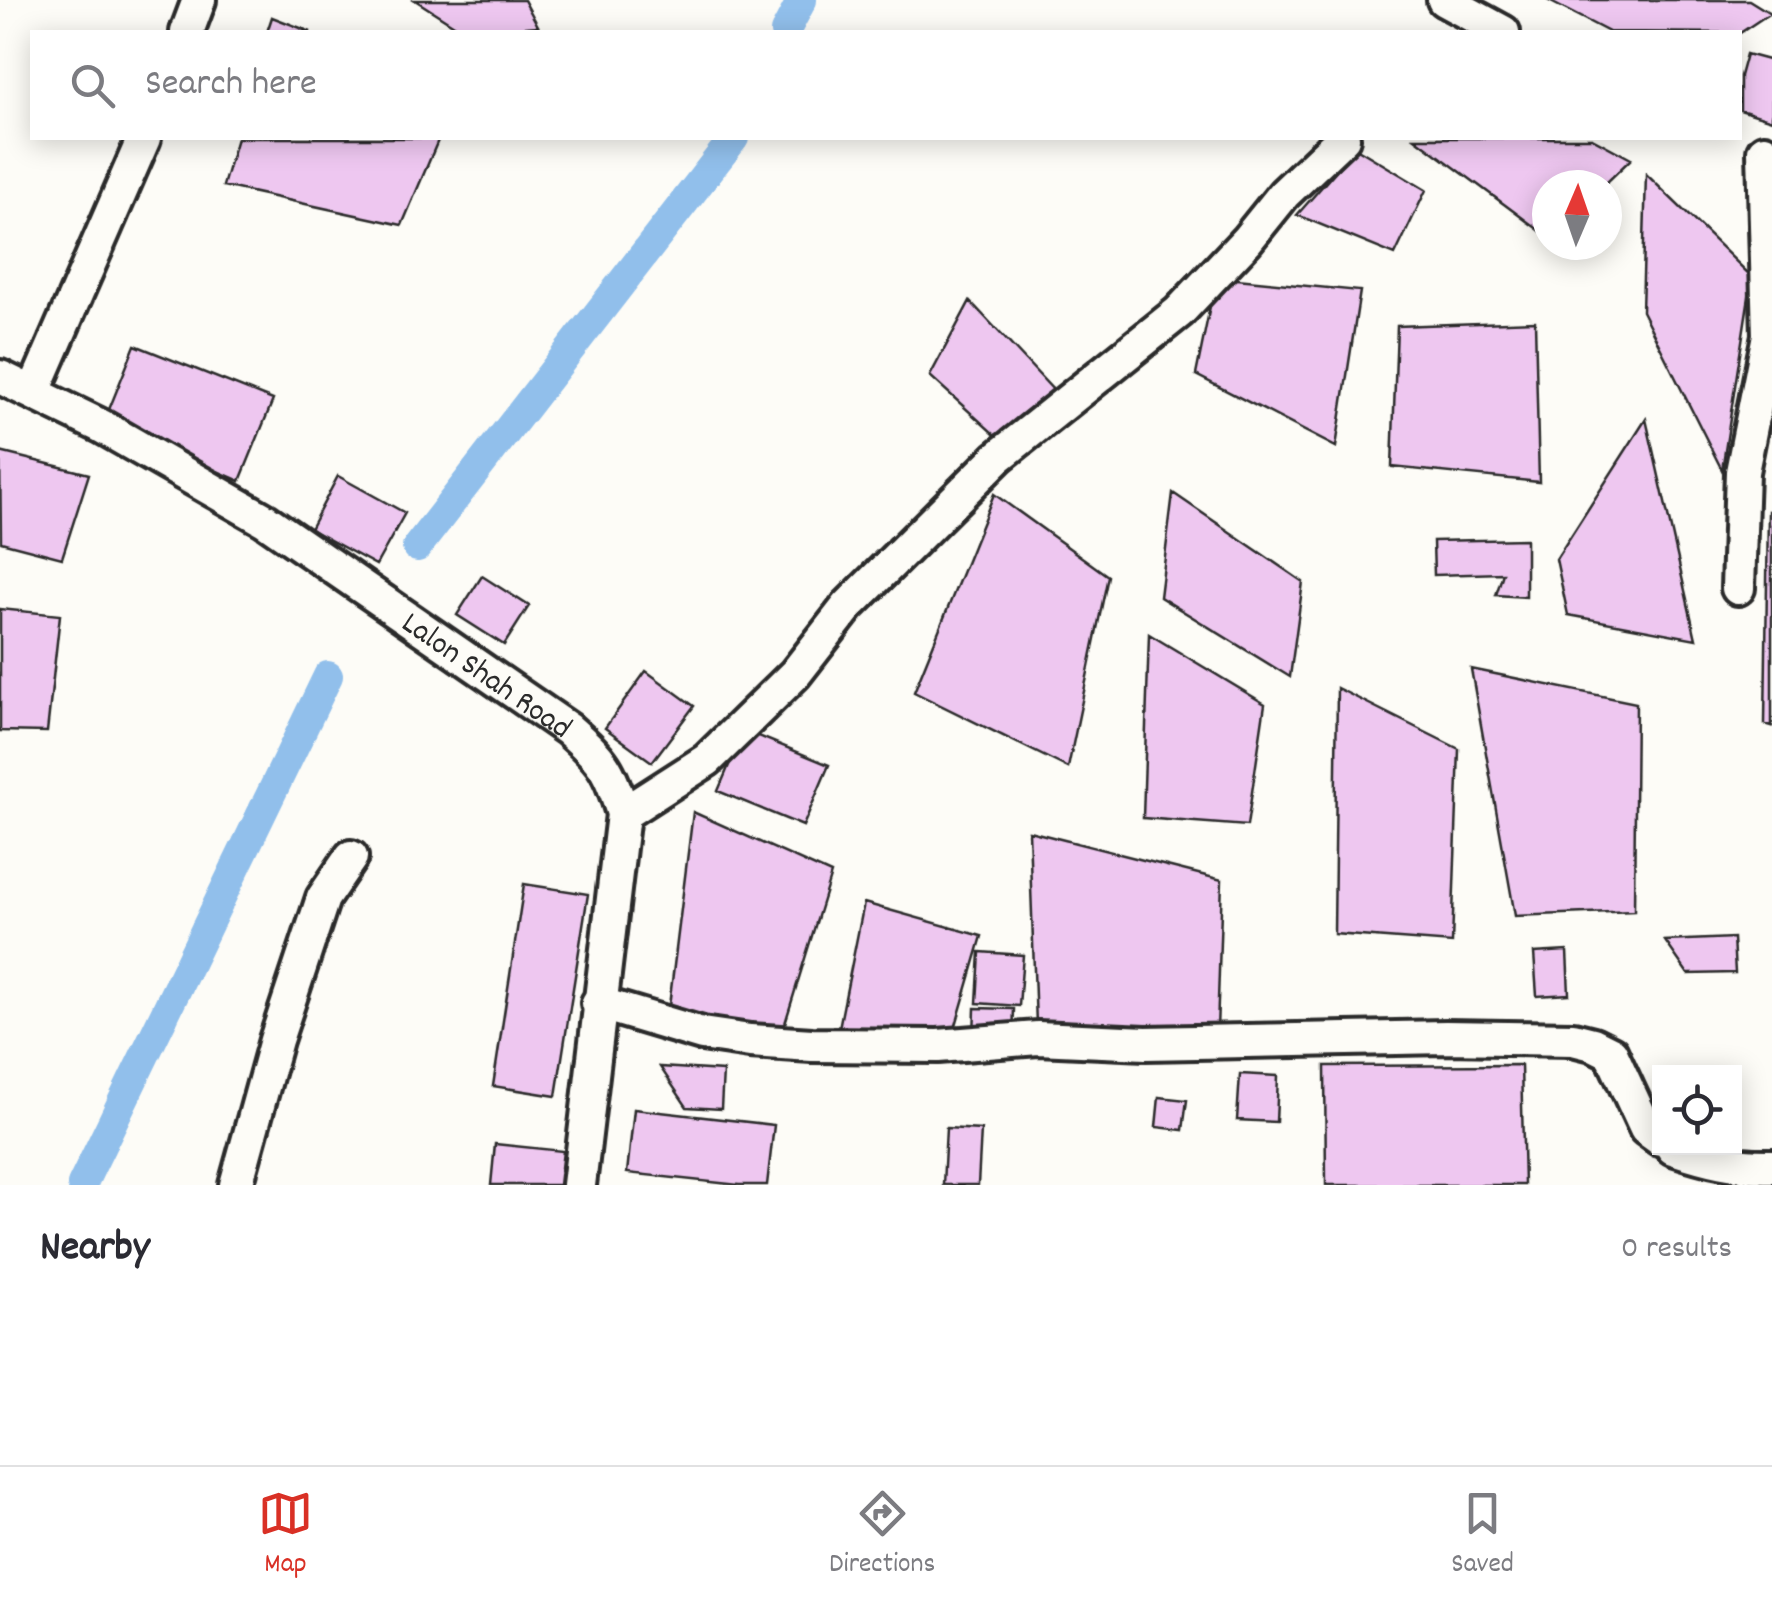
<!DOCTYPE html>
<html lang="en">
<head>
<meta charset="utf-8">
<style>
  :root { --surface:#fff; --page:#f2f2f3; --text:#2b2b33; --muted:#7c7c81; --line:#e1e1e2; --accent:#d93025 }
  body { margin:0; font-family:Dekko,sans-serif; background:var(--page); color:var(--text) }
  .controls { position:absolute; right:30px; bottom:30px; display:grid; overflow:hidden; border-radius:0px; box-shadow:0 5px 25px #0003 }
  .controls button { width:90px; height:90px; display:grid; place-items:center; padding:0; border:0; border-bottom:2px solid var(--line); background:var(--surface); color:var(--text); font:50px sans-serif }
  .compass { position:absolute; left:1532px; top:170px; width:90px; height:90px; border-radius:50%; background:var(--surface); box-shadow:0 5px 25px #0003; rotate:2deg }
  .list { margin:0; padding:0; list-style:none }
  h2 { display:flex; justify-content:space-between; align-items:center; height:130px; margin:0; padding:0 40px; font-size:42px }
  h2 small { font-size:32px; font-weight:400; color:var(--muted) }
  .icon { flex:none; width:55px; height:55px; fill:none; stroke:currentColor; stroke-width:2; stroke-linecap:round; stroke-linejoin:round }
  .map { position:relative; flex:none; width:1772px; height:1185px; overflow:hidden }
  .search { position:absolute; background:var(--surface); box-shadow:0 5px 25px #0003; left:30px; right:30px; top:30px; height:110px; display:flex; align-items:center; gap:25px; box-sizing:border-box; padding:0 35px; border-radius:0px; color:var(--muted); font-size:38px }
  .sheet { height:280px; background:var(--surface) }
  nav { display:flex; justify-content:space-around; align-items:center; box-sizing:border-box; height:140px; border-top:2px solid var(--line); background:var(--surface); font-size:28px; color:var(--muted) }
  nav a { display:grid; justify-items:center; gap:5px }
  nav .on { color:var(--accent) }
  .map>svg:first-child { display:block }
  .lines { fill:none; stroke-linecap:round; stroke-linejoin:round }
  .canal { stroke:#91bfeb; stroke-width:30 }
  .building { fill:#eec7f0; stroke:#2b2b2b; stroke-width:2.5 }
  .minor-casing { stroke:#2b2b2b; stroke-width:40 }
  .minor { stroke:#fdfcf7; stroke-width:32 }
  .labels { text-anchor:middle; stroke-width:8; stroke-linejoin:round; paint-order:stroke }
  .street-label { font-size:32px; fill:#2b2b2b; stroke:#fdfcf7 }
</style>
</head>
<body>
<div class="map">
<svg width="1772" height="1185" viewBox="0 0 1772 1185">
  <rect width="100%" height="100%" fill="#fdfcf7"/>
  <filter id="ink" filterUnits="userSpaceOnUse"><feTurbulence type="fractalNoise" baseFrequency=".01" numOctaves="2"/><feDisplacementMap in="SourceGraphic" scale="20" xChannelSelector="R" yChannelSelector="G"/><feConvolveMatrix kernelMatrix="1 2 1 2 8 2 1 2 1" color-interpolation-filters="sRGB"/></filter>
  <g filter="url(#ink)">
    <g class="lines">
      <path class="canal" d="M785,32L802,0
        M417,547L734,138
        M82,1185L328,676"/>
    </g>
    <path class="building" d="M415,0H524L538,26L465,32Z
      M1547,0H1749L1770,13L1740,33L1609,32Z
      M272,17L311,32H267Z
      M1746,54L1772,61V120L1740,110V76Z
      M237,138H439L402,225L223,186Z
      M1415,138H1592L1631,159L1604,185H1547V236Z
      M1356,148L1426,190L1395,255L1297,215Z
      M1646,174L1752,277L1722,470L1642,311Z
      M1216,277L1360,291L1336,447L1196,375Z
      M970,301L1055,392L1005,444L930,376Z
      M1535,321L1539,482L1392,467L1397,326Z
      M135,345L273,400L240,481L104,422Z
      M1646,419L1696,639L1568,615L1556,559Z
      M0,452L89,474L62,558L1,542Z
      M338,476L405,513L376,565L310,529Z
      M1173,493L1303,582L1290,677L1160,597Z
      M994,494L1108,576L1068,768L914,692Z
      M1768,511L1772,512V726L1765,724Z
      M1526,539V597L1496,595L1503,573L1434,575L1433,541Z
      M482,576L529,606L504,645L457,615Z
      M0,609L60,615L47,732L0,731Z
      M1149,634L1265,704L1247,826L1143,818Z
      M1471,669L1636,703L1634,911L1515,916Z
      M646,671L694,706L652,762L605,728Z
      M1337,688L1459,749L1452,943L1334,934Z
      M744,730L829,765L803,826L718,791Z
      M693,812L831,874L782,1033L668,1014Z
      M1029,831L1222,880L1217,1031L1036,1025Z
      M524,884L588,894L556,1096L493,1086Z
      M864,903L982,936L952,1039L838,1033Z
      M1733,938L1735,973L1688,974L1665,941Z
      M1567,951L1569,994L1537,996L1534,953Z
      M980,952L1023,955L1019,1006L977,1003Z
      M975,1008L1014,1009L1013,1036H974Z
      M1521,1065L1524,1185H1326L1325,1066Z
      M660,1067L723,1071L721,1109L687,1107Z
      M1240,1074L1278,1076L1276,1122L1237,1120Z
      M1159,1097L1187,1100L1183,1130L1156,1127Z
      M634,1109L774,1125L767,1185H739L627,1173Z
      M946,1128L981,1130L978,1185H943Z
      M495,1144L563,1151L559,1185H491Z"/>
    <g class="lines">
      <defs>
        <g id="minor">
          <path d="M1444,0L1503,32"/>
          <path d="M187,32L199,0"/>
          <path id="s1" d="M0,377L101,426L265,520L568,729C603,760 610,769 623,814L579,1185"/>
          <path d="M34,391L144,138"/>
          <path d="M1738,588L1742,472L1769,335L1764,151"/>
          <path d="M623,814L707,760L795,674L848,606L998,457L1179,312L1247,240L1284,194L1343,138"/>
          <path d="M598,1003L702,1034L750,1041L812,1045L938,1046L1038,1038L1146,1043L1446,1037L1573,1039L1593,1044L1611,1053L1646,1129L1660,1139"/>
          <path d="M1673,1148C1706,1159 1736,1167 1772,1166"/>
          <path d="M236,1185L276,1040L323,898L351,857"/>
        </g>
      </defs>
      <use href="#minor" class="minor-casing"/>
      <use href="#minor" class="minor"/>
    </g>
  </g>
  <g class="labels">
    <g class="street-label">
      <text dy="11" stroke="none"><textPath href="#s1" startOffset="572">Lalon Shah Road</textPath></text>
    </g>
  </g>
</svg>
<div class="controls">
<button><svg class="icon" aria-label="locate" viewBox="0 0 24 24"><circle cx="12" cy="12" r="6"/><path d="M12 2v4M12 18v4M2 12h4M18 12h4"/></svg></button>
</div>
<svg class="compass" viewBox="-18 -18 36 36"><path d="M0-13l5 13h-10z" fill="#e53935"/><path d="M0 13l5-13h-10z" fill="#7c7c81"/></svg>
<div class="search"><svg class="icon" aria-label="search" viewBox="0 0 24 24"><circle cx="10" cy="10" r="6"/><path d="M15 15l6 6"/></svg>Search here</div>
</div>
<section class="sheet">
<h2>Nearby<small>0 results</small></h2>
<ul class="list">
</ul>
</section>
<nav>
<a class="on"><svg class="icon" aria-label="map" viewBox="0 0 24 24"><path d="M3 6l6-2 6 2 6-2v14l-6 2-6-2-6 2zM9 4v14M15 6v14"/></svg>Map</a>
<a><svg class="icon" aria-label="directions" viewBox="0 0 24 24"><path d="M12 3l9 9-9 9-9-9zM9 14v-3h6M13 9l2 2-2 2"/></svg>Directions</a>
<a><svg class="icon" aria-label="saved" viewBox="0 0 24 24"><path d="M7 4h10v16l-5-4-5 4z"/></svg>Saved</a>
</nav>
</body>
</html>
